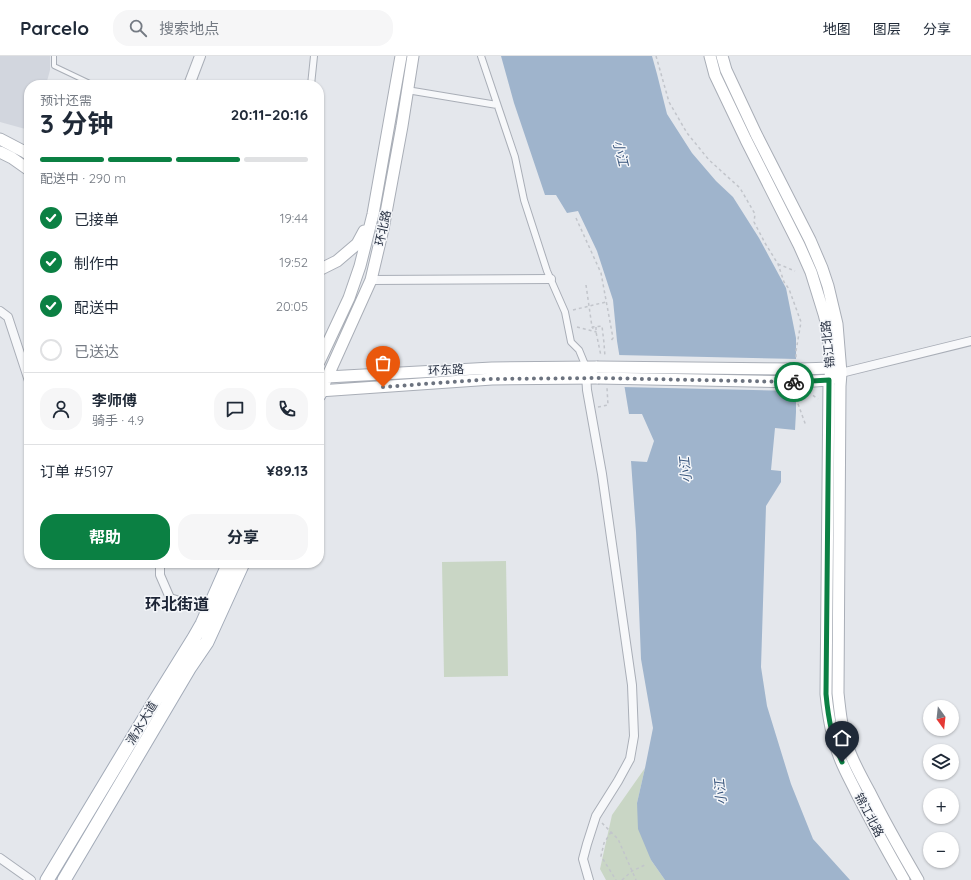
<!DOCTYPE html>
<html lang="zh">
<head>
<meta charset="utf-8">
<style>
	:root { --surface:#fff; --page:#f6f6f7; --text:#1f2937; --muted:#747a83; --line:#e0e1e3; --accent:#0b8043 }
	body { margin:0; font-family:Quicksand,"Noto Sans SC",sans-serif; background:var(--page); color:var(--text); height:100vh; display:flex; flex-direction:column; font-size:15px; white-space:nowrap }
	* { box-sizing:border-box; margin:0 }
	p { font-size:13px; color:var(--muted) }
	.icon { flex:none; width:22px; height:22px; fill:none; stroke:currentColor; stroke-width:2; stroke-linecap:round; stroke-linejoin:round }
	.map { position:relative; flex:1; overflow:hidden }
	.panel { position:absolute; left:24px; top:24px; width:300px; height:488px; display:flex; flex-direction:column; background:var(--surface); border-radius:16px; box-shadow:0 1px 3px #0004 }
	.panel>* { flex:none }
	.needle { width:26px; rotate:165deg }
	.tools { position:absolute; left:923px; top:644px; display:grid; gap:8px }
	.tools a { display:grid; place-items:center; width:36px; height:36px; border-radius:50%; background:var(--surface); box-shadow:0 1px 3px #0004; font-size:20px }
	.pin { position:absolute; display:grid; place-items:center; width:34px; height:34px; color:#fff; margin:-41px -17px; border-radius:50% 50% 50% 0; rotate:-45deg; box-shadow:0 0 4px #0007 }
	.pin .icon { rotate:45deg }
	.courier { position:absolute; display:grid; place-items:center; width:40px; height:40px; margin:-20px; border:3px solid #0b8043; border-radius:50%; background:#fff; color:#222; box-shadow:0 1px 5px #0007 }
	.headline em { font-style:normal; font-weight:700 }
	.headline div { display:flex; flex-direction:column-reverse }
	.headline { display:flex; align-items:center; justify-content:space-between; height:68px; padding:0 16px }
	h1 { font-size:26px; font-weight:700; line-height:30px }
	.bar { display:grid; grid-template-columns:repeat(4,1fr); gap:6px 4px; align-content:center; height:48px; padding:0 16px }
	.bar i { height:5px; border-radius:3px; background:var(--line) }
	.bar .active { background:var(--accent) }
	.bar p { grid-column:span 4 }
	.line { display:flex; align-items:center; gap:10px; padding:0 16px; border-top:1px solid var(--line) }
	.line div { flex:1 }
	.round { display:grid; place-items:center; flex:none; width:42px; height:42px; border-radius:16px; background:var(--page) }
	ol { padding:0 16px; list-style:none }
	li { display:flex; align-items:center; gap:12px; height:44px }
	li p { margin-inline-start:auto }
	li .icon { padding:4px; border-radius:50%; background:var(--accent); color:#fff; stroke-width:4 }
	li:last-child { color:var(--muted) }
	li i { width:22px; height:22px; border:2px solid var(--line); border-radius:50% }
	.button { display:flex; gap:8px; margin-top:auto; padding:8px 16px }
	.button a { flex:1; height:46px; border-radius:16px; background:var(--accent); color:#fff; font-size:16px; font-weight:700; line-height:46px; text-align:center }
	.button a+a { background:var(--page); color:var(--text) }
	header { display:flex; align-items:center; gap:24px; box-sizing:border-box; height:56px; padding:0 20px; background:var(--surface); border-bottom:1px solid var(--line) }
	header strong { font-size:19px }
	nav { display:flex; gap:22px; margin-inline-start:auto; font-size:14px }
	.search { width:280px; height:36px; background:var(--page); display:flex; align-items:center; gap:10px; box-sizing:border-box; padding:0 14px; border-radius:16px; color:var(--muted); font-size:15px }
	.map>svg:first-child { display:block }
	.built { fill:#d2d6de }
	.green { fill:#c9d6c5 }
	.water { fill:#9fb4cc }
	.pier { fill:#e4e7ec }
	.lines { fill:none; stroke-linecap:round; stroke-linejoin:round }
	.service-casing { stroke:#a9aeb7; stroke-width:6 }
	.pedestrian-casing { stroke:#a9aeb7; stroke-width:8 }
	.minor-casing { stroke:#a9aeb7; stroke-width:10 }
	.tertiary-casing { stroke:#a9aeb7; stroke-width:12 }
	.secondary-casing { stroke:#a9aeb7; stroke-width:13 }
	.primary-casing { stroke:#a3abb8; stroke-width:15 }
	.path { stroke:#c2c5cb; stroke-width:1.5; stroke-dasharray:3 3; stroke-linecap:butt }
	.service { stroke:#f7f8fa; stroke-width:4 }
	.pedestrian { stroke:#f7f8fa; stroke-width:6 }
	.minor { stroke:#f7f8fa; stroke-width:8 }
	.tertiary { stroke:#f7f8fa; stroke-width:10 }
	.secondary { stroke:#fff; stroke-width:11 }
	.primary { stroke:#fff; stroke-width:13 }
	.secondary-bridge-casing { stroke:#a9aeb7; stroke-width:13; stroke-linecap:butt }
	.secondary-bridge { stroke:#fff; stroke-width:11 }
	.done { stroke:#6c737f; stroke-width:4; stroke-dasharray:0 7.2 }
	.route { stroke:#0b8043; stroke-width:5 }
	.labels { text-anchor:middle; stroke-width:3; stroke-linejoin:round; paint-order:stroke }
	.street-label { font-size:12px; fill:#2b3445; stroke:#f4f6f9 }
	.water-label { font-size:13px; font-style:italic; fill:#34527a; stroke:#f4f6f9 }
	.district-label { font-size:16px; font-weight:bold; fill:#1d2536; stroke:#f4f6f9 }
</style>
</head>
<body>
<header>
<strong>Parcelo</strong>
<div class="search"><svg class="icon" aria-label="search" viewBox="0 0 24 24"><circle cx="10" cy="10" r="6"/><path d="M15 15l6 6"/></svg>搜索地点</div>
<nav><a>地图</a><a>图层</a><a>分享</a></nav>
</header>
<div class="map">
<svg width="971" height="824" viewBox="0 0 971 824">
	<rect width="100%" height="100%" fill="#e4e7ec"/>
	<path class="built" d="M0,0H50V14L46,29H29V74L0,66Z"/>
	<path class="green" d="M506,505L508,620L444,621L442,506Z
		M645,712L637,747L651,804L665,824H606L600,813L612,759Z"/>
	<path class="water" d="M501,0H652L657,18L667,58L692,97L716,125L733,141L759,182L786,232L796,282V356L795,374L775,372L771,414L781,415V426L766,450L761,611L767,650L791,728L813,783L850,824H665L651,804L638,773L637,747L645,712L653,672L641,603L636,476L631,405L647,406L654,385L642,358H629L617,285L613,244L597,195L578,155L567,157L556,139H545L514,47Z"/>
	<path class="pier" d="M617,299L798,303V335L622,331Z"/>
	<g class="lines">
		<defs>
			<path id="service" d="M54,0V10L94,29"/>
			<path id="pedestrian" d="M481,0L515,101L524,144L547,215L565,256L571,286L579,294L586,311
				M311,29L314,0
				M407,34L497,49"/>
			<path id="minor" d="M371,224L551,223
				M0,255L8,261L29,325
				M841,317L971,285
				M586,318L587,334L602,418L632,629L634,680L630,703L618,725L596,760L587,788L583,803L589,824
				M160,507V519L170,542L208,554
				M0,802L31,824"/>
			<path id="tertiary" d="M189,29L200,0"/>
			<path id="secondary" d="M710,0L715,19L746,84L799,189L811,216L824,258L827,270L832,312L829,324L826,638C828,658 831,678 838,697C843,712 851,725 857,738C872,767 888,796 904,824
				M722,0L726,14L756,78L810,184L822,212L828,230L837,268L841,317L840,330L838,637C840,656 842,676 849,694C854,708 862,722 869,735C884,765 901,795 918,824
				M0,83L23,95L29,99
				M0,96L12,102L29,114
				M319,214L337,205L357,188L364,175
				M319,306L349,242L360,210L373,158L401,0
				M319,320L327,321L492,312L597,311
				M800,326L829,324L841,317L832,312L800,313
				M319,335L492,323L598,322
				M321,335L371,224L383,173L402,70L413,0"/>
			<path id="primary" d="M319,339L321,335
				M47,824L156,643L194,582L202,568L229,507
				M64,824L190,611L207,586L243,507"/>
		</defs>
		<use href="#service" class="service-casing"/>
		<use href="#pedestrian" class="pedestrian-casing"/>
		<use href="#minor" class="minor-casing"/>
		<use href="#tertiary" class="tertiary-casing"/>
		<use href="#secondary" class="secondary-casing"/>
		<use href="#primary" class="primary-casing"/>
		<path class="path" d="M656,0L669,46L687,77L709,104L740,132L755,158L754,166L765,187L778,208L784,226L789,233L801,266L796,295V302
			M576,162L601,217L613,282L610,286
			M778,208L795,215
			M586,229L592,271L602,270L604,287L605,301
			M573,254L606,246
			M577,271L596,276L592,271
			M596,271V276L601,300
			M797,336V345L806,370
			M808,336L818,343
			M598,351L608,349L607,332
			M602,767L618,783L636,824
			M611,776L604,787L601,800L616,824
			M622,824L632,815L647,808"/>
		<use href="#service" class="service"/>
		<use href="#pedestrian" class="pedestrian"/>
		<use href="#minor" class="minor"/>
		<use href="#tertiary" class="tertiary"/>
		<use href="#secondary" class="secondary"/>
		<use href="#primary" class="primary"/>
		<defs>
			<path id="secondary-bridge" d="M597,311L800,313
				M598,322L800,326"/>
		</defs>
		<use href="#secondary-bridge" class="secondary-bridge-casing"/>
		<use href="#secondary-bridge" class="secondary-bridge"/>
	</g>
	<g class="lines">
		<path class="done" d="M383,331L492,323L598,322L794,326"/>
		<path class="route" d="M794,326L829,324L826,638C828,661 832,684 842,706"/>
	</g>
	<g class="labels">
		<g class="street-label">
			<text transform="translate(383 172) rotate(-78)" y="4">环北路</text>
			<text transform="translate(828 288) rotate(-96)" y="4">锦江北路</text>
			<text transform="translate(446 314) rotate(-3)" y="4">环东路</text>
			<text transform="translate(142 667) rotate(-59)" y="4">清水大道</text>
			<text transform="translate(869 759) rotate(62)" y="4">锦江北路</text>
		</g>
		<g class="water-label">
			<text transform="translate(621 97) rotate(76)" y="5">小江</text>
			<text transform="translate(685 414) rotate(-96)" y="5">小江</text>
			<text transform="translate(720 736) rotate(-96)" y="5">小江</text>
		</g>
		<g class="district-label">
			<text x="177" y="554">环北街道</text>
		</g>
	</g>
</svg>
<div class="tools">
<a><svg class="needle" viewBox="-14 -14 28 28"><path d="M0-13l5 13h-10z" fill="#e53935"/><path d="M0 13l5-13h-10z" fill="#747a83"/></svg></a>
<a><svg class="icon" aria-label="layers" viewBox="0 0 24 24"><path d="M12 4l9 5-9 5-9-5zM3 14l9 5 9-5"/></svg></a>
<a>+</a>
<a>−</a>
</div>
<div class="pin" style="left:383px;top:331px;background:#ea580c"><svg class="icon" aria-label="bag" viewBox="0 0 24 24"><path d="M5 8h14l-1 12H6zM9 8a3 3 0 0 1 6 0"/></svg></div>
<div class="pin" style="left:842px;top:706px;background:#1f2937"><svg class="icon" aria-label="home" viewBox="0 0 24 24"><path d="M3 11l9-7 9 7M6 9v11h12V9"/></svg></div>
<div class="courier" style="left:794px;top:326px"><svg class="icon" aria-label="bike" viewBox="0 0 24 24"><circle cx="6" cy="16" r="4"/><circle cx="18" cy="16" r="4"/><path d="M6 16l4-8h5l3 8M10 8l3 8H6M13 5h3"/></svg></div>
<section class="panel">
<div class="headline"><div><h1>3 分钟</h1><p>预计还需</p></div><em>20:11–20:16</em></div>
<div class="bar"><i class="active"></i><i class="active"></i><i class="active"></i><i></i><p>配送中 · 290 m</p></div>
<ol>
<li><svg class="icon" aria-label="check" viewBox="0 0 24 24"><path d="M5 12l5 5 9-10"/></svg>已接单<p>19:44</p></li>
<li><svg class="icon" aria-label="check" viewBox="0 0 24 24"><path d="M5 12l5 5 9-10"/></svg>制作中<p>19:52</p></li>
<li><svg class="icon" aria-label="check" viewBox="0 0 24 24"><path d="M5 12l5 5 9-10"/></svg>配送中<p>20:05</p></li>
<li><i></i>已送达</li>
</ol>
<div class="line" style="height:72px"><a class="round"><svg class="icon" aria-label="person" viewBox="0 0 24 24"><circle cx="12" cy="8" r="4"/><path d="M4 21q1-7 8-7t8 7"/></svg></a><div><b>李师傅</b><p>骑手 · 4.9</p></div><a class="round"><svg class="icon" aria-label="chat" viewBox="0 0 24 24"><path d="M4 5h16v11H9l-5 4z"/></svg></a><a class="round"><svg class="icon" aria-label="phone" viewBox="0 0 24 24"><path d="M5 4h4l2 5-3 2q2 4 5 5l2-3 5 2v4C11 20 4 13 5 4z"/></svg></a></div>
<div class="line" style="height:52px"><div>订单 #5197</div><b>¥89.13</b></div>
<div class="button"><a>帮助</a><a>分享</a></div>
</section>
</div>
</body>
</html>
